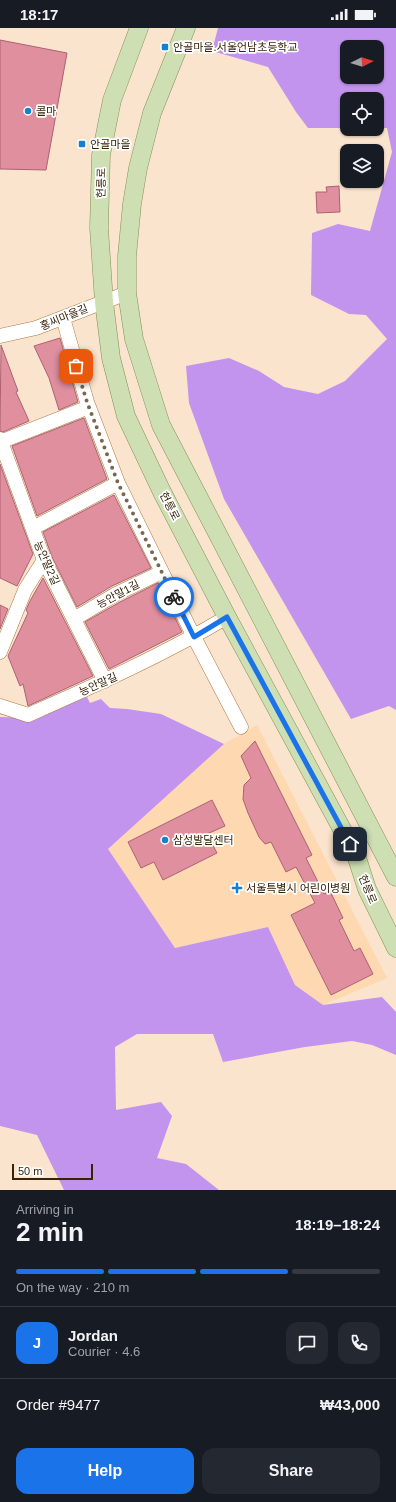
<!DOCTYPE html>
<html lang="en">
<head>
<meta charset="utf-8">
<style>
	:root { --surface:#171b24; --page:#242831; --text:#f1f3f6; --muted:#9ea1a6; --line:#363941; --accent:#1a73e8 }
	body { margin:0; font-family:Helvetica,"Noto Sans KR",sans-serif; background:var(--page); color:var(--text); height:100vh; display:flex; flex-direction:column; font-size:15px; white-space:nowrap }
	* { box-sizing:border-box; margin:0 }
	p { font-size:13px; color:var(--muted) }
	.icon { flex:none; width:22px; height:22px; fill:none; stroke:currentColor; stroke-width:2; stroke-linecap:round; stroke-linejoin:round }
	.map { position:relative; height:1162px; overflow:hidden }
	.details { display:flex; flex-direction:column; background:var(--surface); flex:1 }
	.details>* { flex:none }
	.needle { width:26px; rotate:85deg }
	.buttons { position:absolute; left:340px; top:12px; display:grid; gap:8px }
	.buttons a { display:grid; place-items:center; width:44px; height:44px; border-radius:8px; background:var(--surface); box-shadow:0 1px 3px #0004; font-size:20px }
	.scale { position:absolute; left:12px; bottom:10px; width:81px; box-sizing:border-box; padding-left:4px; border:2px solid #382309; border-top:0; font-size:11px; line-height:14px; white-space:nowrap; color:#382309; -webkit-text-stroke:3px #fff; paint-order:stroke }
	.pin { position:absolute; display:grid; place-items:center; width:34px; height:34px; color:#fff; margin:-17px; border-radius:8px; box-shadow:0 2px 6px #0006 }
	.courier { position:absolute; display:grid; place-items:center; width:40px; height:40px; margin:-20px; border:3px solid #1a73e8; border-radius:50%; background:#fff; color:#222; box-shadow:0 1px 5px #0007 }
	.head em { font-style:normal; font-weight:800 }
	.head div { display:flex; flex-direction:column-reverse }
	.head { display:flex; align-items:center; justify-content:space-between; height:68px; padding:0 16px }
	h1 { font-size:26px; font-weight:800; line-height:30px }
	.bar { display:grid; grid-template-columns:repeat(4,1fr); gap:6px 4px; align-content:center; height:48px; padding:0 16px }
	.bar i { height:5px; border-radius:3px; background:var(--line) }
	.bar .selected { background:var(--accent) }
	.bar p { grid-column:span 4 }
	.line { display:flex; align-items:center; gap:10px; padding:0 16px; border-top:1px solid var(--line) }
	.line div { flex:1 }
	.round { display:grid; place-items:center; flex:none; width:42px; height:42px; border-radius:12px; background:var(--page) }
	.primary-button { display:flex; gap:8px; margin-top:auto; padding:8px 16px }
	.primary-button a { flex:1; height:46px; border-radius:12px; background:var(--accent); color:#fff; font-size:16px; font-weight:800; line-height:46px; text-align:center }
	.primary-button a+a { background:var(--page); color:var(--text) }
	.status { display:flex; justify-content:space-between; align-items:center; height:28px; padding:0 20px; background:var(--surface); direction:ltr }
	.status svg { height:11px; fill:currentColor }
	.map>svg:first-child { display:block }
	.built { fill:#fed8b1 }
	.forest { fill:#c294ed; fill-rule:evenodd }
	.building { fill:#e08f9f; stroke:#ad6171 }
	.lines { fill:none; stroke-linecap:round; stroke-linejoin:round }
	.minor-casing { stroke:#af7a3f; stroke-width:15 }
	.major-casing { stroke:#839056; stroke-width:19 }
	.minor { stroke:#fff; stroke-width:14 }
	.major { stroke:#cddfb3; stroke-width:18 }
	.done { stroke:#7c674e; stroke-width:4; stroke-dasharray:0 7.2 }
	.route { stroke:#1a73e8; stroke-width:5 }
	.poi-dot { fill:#187fca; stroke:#fff; stroke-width:1.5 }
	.labels { text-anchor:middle; stroke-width:3.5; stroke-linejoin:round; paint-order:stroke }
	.poi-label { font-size:11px; fill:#382309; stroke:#fff; text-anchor:start }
	.street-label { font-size:11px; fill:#382309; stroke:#fff }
</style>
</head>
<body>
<div class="status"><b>18:17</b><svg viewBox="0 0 49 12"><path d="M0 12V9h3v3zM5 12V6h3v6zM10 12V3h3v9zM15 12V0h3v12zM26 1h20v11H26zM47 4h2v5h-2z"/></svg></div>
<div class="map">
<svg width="396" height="1162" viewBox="0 0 396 1162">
	<rect width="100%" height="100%" fill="#fbe4cd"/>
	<path class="built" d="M257,697L387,950L323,977L295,957L268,899L175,920L108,821L224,716Z"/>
	<path class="forest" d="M218,0H396V682L389,678L351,691L224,471L189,375L186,338L229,330L259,343L284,359L318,366L345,353L387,311L366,287L349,286L311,267L312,205L338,196L370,203L392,124L387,100H377V71H347V100H308L296,84L268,39L212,23ZM347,19H377V49H347Z
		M87,669L90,675L101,671L110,680L127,681L161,686L224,716L108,821L175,920L268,899L295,957L323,977L382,969L396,984V1027L372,1017L352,1013L305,1019L223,1034L213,1006H137L115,1019L116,1082L161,1074L172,1088L157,1130L186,1136L219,1162H64L37,1107L0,1098V689L33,690Z"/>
	<path class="building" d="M0,12L67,25L46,142L0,141Z
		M339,158L340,184L317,185L316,164H327L326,159Z
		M60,310L78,374L59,382L49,350L34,318Z
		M1,317L18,363L16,364L29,393L3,404L0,403Z
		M84,390L107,451L37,488L12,418Z
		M0,436L33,526L17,558L0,550Z
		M114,467L151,540L112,558L77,579L52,529L43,504Z
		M43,550L93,648L28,678L23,656L20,658L8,628L28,585L26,582L30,573Z
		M158,555L182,604L109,641L85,594L120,574Z
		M0,577L8,581L0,601Z
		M255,713L312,827L306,830L324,866L330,863L343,890L339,892L354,923L360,920L373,946L331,967L291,887L315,875L296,839L286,844L271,814L265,816L259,809L248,785L243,771L244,757L251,750L241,728Z
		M212,772L225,798L207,806L217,825L163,852L154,834L141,840L128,814Z"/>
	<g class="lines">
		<defs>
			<path id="minor" d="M63,290L87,374L118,455L194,609L241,699
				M0,308L36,300L127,265
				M0,411L44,532L105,653
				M0,414L89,379
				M33,500L118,455
				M74,591L116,566L162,544
				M0,624L25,562L44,532
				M0,678L28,687C96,657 163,627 227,589"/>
			<path id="major" d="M139,0L112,72L101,127L99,200L104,274L111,330L126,388L162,464L227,589L356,827L367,861L396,920
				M186,0L152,85L138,140L132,176L127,228V265L134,311L161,397L396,849"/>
		</defs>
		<use href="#minor" class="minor-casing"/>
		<use href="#major" class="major-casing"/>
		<use href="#minor" class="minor"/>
		<use href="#major" class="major"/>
	</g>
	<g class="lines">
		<path class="done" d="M76,338L87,374L118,455L174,569"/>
		<path class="route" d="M174,569L194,609L227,589L350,816"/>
	</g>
	<g class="poi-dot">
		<rect x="161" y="15" width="8" height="8" rx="2"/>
		<circle cx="28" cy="83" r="4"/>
		<rect x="78" y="112" width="8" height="8" rx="2"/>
		<circle cx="165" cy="812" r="4"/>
		<path d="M235 854h4v4h4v4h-4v4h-4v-4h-4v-4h4z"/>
	</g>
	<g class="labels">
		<g class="poi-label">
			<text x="173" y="23">안골마을.서울언남초등학교</text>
			<text x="36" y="87">콜마</text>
			<text x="90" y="120">안골마을</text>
			<text x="173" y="816">삼성발달센터</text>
			<text x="246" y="864">서울특별시 어린이병원</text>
		</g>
		<g class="street-label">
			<text transform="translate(101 155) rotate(-89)" y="4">헌릉로</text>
			<text transform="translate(64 289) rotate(-22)" y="4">홍씨마을길</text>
			<text transform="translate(170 478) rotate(63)" y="4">헌릉로</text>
			<text transform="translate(47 535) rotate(66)" y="4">능안말2길</text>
			<text transform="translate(118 566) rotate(-28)" y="4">능안말1길</text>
			<text transform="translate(98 656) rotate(-24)" y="4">능안말길</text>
			<text transform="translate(368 861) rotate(68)" y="4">헌릉로</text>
		</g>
	</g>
</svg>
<div class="buttons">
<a><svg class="needle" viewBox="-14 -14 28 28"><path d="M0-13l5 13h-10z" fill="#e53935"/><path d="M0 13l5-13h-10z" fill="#9ea1a6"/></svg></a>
<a><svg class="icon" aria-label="locate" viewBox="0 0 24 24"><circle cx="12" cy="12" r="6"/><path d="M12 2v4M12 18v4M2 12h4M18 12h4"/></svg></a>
<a><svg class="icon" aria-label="layers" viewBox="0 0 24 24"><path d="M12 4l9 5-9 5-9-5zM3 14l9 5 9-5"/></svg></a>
</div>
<div class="scale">50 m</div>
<div class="pin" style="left:76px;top:338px;background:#ea580c"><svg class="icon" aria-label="bag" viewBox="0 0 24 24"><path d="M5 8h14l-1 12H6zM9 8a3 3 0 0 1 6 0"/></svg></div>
<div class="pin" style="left:350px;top:816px;background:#1f2937"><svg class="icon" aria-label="home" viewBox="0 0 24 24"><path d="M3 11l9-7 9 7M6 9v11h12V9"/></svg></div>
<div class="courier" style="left:174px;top:569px"><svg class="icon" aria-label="bike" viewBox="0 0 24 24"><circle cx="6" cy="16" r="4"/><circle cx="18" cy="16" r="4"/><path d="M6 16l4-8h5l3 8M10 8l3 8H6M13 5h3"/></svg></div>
</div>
<section class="details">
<div class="head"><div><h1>2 min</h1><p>Arriving in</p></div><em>18:19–18:24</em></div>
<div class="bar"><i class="selected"></i><i class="selected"></i><i class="selected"></i><i></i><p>On the way · 210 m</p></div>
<div class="line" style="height:72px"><b class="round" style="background:var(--accent);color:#fff">J</b><div><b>Jordan</b><p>Courier · 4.6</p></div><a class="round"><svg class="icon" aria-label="chat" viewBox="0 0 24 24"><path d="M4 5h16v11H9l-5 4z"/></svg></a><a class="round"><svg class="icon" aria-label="phone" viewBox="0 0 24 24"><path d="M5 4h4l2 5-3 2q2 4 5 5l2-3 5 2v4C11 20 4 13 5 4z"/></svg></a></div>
<div class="line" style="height:52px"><div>Order #9477</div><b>₩43,000</b></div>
<div class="primary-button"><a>Help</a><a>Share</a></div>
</section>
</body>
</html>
